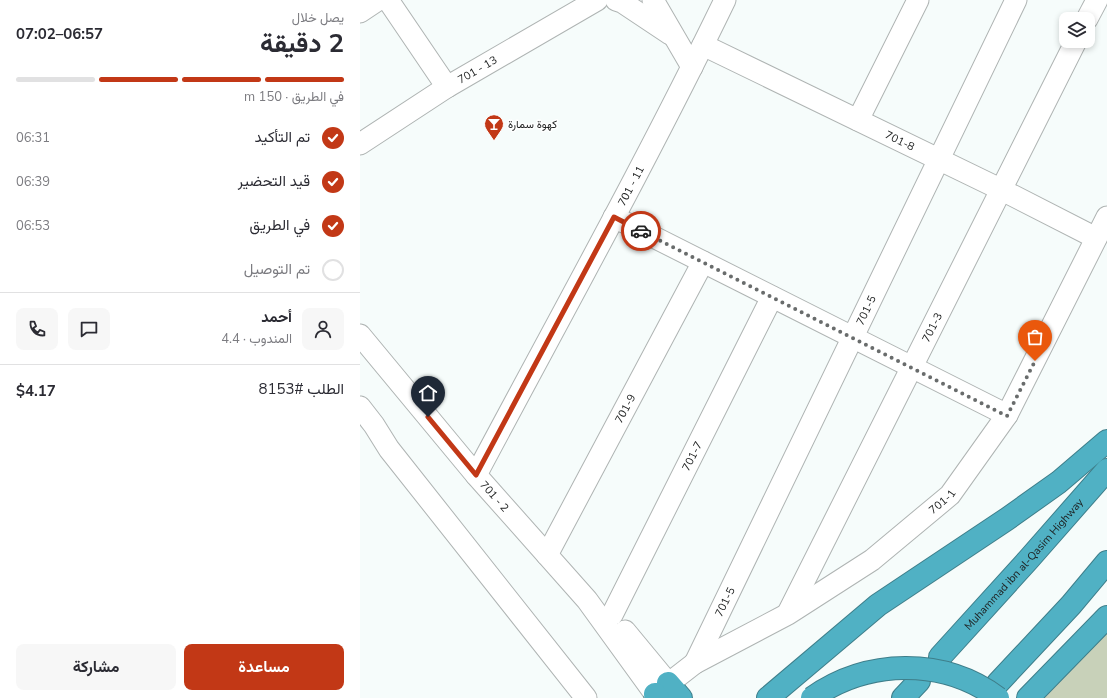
<!DOCTYPE html>
<html lang="ar">
<head>
<meta charset="utf-8">
<style>
	:root { --surface:#fff; --page:#f7f7f7; --text:#2b2b33; --muted:#7c7c81; --line:#e1e1e2; --accent:#c23816 }
	body { margin:0; font-family:"Nunito Sans",Vazirmatn,sans-serif; background:var(--page); color:var(--text); direction:rtl; height:100vh; display:flex; flex-direction:column; font-size:15px; white-space:nowrap }
	* { box-sizing:border-box; margin:0 }
	p { font-size:13px; color:var(--muted) }
	.icon { flex:none; width:22px; height:22px; fill:none; stroke:currentColor; stroke-width:2; stroke-linecap:round; stroke-linejoin:round }
	.map { position:relative; flex:1; overflow:hidden; direction:ltr }
	.drawer { display:flex; flex-direction:column; background:var(--surface); width:360px }
	.drawer>* { flex:none }
	.controls { position:absolute; left:699px; top:12px; display:grid; gap:8px }
	.controls a { display:grid; place-items:center; width:36px; height:36px; border-radius:8px; background:var(--surface); box-shadow:0 2px 6px #0003; font-size:20px }
	.pin { position:absolute; display:grid; place-items:center; width:34px; height:34px; color:#fff; margin:-41px -17px; border-radius:50% 50% 50% 0; rotate:-45deg; box-shadow:0 0 4px #0007 }
	.pin .icon { rotate:45deg }
	.courier { position:absolute; display:grid; place-items:center; width:40px; height:40px; margin:-20px; border:3px solid #c23816; border-radius:50%; background:#fff; color:#222; box-shadow:0 1px 5px #0007 }
	.headline em { font-style:normal; font-weight:700 }
	.headline div { display:flex; flex-direction:column-reverse }
	.headline { display:flex; align-items:center; justify-content:space-between; height:68px; padding:0 16px }
	h1 { font-size:26px; font-weight:700; line-height:30px }
	.bar { display:grid; grid-template-columns:repeat(4,1fr); gap:6px 4px; align-content:center; height:48px; padding:0 16px }
	.bar i { height:5px; border-radius:3px; background:var(--line) }
	.bar .current { background:var(--accent) }
	.bar p { grid-column:span 4 }
	.line { display:flex; align-items:center; gap:10px; padding:0 16px; border-top:1px solid var(--line) }
	.line div { flex:1 }
	.round { display:grid; place-items:center; flex:none; width:42px; height:42px; border-radius:8px; background:var(--page) }
	ol { padding:0 16px; list-style:none }
	li { display:flex; align-items:center; gap:12px; height:44px }
	li p { margin-inline-start:auto }
	li .icon { padding:4px; border-radius:50%; background:var(--accent); color:#fff; stroke-width:4 }
	li:last-child { color:var(--muted) }
	li i { width:22px; height:22px; border:2px solid var(--line); border-radius:50% }
	.action { display:flex; gap:8px; margin-top:auto; padding:8px 16px }
	.action a { flex:1; height:46px; border-radius:8px; background:var(--accent); color:#fff; font-size:16px; font-weight:700; line-height:46px; text-align:center }
	.action a+a { background:var(--page); color:var(--text) }
	main { display:flex; flex:1; min-height:0 }
	.map>svg:first-child { display:block }
	.grass { fill:#c8d1b9 }
	.lines { fill:none; stroke-linecap:round; stroke-linejoin:round }
	.minor-casing { stroke:#afb4b3; stroke-width:23 }
	.highway-casing { stroke:#3e7e8a; stroke-width:24 }
	.minor { stroke:#fff; stroke-width:21 }
	.highway { stroke:#50b1c4; stroke-width:22 }
	.highway-bridge-casing { stroke:#3e7e8a; stroke-width:24; stroke-linecap:butt }
	.highway-bridge { stroke:#50b1c4; stroke-width:22 }
	.done { stroke:#696c6c; stroke-width:4; stroke-dasharray:0 7.2 }
	.route { stroke:#c23816; stroke-width:5 }
	.labels { text-anchor:middle; stroke-width:3; stroke-linejoin:round; paint-order:stroke }
	.street-label { font-size:11px; fill:#1d1f1f; stroke:#fff }
	.poi-label { font-size:11px; fill:#1d1f1f; stroke:#fff; text-anchor:start }
</style>
</head>
<body>
<main>
<div class="map">
<svg width="747" height="698" viewBox="0 0 747 698">
	<rect width="100%" height="100%" fill="#f6fcfb"/>
	<path class="grass" d="M747,631V698H682Z"/>
	<g class="lines">
		<defs>
			<g id="minor">
				<path d="M28,0L87,87"/>
				<path d="M256,0L262,2L310,34"/>
				<path d="M293,0L332,67"/>
				<path d="M0,12L18,0"/>
				<path d="M727,19L737,0"/>
				<path id="s1" d="M343,45L642,190L736,238"/>
				<path d="M498,120L558,0"/>
				<path id="s2" d="M0,144L87,87L237,0"/>
				<path d="M254,217L647,415"/>
				<path id="s3" d="M0,335L116,475L227,600L295,694"/>
				<path d="M0,407L14,425L29,449L226,698"/>
				<path id="s4" d="M116,475C200,317 287,161 365,0"/>
				<path id="s5" d="M187,555L343,262"/>
				<path id="s6" d="M428,613L716,41"/>
				<path id="s7" d="M252,615L412,297"/>
				<path d="M265,631L308,683"/>
				<path id="s8" d="M335,663L656,0"/>
				<path id="s9" d="M295,694L335,663L428,614L512,560L590,495L647,415L747,217"/>
			</g>
			<g id="highway">
				<path id="s10" d="M580,657L668,560L747,470"/>
				<path d="M308,683L321,698"/>
				<path d="M638,683L711,605L747,562"/>
				<path d="M295,694L298,698"/>
				<path d="M408,698L518,605L647,519L699,482L747,441"/>
				<path d="M543,698L559,681"/>
				<path d="M668,698L747,617"/>
			</g>
		</defs>
		<use href="#minor" class="minor-casing"/>
		<use href="#highway" class="highway-casing"/>
		<use href="#minor" class="minor"/>
		<use href="#highway" class="highway"/>
		<defs>
			<path id="highway-bridge" d="M452,698C507,659 583,657 638,698"/>
		</defs>
		<use href="#highway-bridge" class="highway-bridge-casing"/>
		<use href="#highway-bridge" class="highway-bridge"/>
	</g>
	<g class="lines">
		<path class="done" d="M281,231L647,416L675,361"/>
		<path class="route" d="M68,417L116,475L254,217L281,231"/>
	</g>
	<defs>
		<symbol id="bar-pin" viewBox="-11 -11 22 30"><path d="M0 17L-7.5 6A9.5 9.5 0 1 1 7.5 6Z" fill="#c23816" stroke="#fff"/><path d="M-6-5H6L.8 .8V4.5H3.5V6h-7V4.5H-.8V.8Z" fill="#fff"/></symbol>
	</defs>
	<g fill-rule="evenodd">
		<use href="#bar-pin" x="123" y="113" width="22" height="30"/>
	</g>
	<g class="labels">
		<g class="street-label">
			<text dy="4" stroke="none"><textPath href="#s2" startOffset="139">701 - 13</textPath></text>
			<text dy="4" stroke="none"><textPath href="#s1" startOffset="219">701-8</textPath></text>
			<text dy="4" stroke="none"><textPath href="#s4" startOffset="328">701 - 11</textPath></text>
			<text dy="4" stroke="none"><textPath href="#s8" startOffset="392">701-5</textPath></text>
			<text dy="4" stroke="none"><textPath href="#s6" startOffset="320">701-3</textPath></text>
			<text dy="4" stroke="none"><textPath href="#s5" startOffset="166">701-9</textPath></text>
			<text dy="4" stroke="none"><textPath href="#s7" startOffset="178">701-7</textPath></text>
			<text dy="4" stroke="none"><textPath href="#s3" startOffset="210">701 - 2</textPath></text>
			<text dy="4" stroke="none"><textPath href="#s9" startOffset="347">701-1</textPath></text>
			<text dy="4" stroke="none"><textPath href="#s10" startOffset="125">Muhammad ibn al-Qasim Highway</textPath></text>
			<text dy="4" stroke="none"><textPath href="#s8" startOffset="68">701-5</textPath></text>
		</g>
		<g class="poi-label">
			<text x="148" y="128">كهوة سمارة</text>
		</g>
	</g>
</svg>
<div class="controls">
<a><svg class="icon" aria-label="layers" viewBox="0 0 24 24"><path d="M12 4l9 5-9 5-9-5zM3 14l9 5 9-5"/></svg></a>
</div>
<div class="pin" style="left:675px;top:361px;background:#ea580c"><svg class="icon" aria-label="bag" viewBox="0 0 24 24"><path d="M5 8h14l-1 12H6zM9 8a3 3 0 0 1 6 0"/></svg></div>
<div class="pin" style="left:68px;top:417px;background:#1f2937"><svg class="icon" aria-label="home" viewBox="0 0 24 24"><path d="M3 11l9-7 9 7M6 9v11h12V9"/></svg></div>
<div class="courier" style="left:281px;top:231px"><svg class="icon" aria-label="car" viewBox="0 0 24 24"><path d="M5 17H2v-5l4-1 3-4h7l3 4 3 1v5h-3M9 17h6M6 11h13"/><circle cx="7" cy="17" r="2"/><circle cx="17" cy="17" r="2"/></svg></div>
</div>
<section class="drawer">
<div class="headline"><div><h1>2 دقيقة</h1><p>يصل خلال</p></div><em>06:57–07:02</em></div>
<div class="bar"><i class="current"></i><i class="current"></i><i class="current"></i><i></i><p>في الطريق · 150 m</p></div>
<ol>
<li><svg class="icon" aria-label="check" viewBox="0 0 24 24"><path d="M5 12l5 5 9-10"/></svg>تم التأكيد<p>06:31</p></li>
<li><svg class="icon" aria-label="check" viewBox="0 0 24 24"><path d="M5 12l5 5 9-10"/></svg>قيد التحضير<p>06:39</p></li>
<li><svg class="icon" aria-label="check" viewBox="0 0 24 24"><path d="M5 12l5 5 9-10"/></svg>في الطريق<p>06:53</p></li>
<li><i></i>تم التوصيل</li>
</ol>
<div class="line" style="height:72px"><a class="round"><svg class="icon" aria-label="person" viewBox="0 0 24 24"><circle cx="12" cy="8" r="4"/><path d="M4 21q1-7 8-7t8 7"/></svg></a><div><b>أحمد</b><p>المندوب · 4.4</p></div><a class="round"><svg class="icon" aria-label="chat" viewBox="0 0 24 24"><path d="M4 5h16v11H9l-5 4z"/></svg></a><a class="round"><svg class="icon" aria-label="phone" viewBox="0 0 24 24"><path d="M5 4h4l2 5-3 2q2 4 5 5l2-3 5 2v4C11 20 4 13 5 4z"/></svg></a></div>
<div class="line" style="height:52px"><div>الطلب #8153</div><b>$4.17</b></div>
<div class="action"><a>مساعدة</a><a>مشاركة</a></div>
</section>
</main>
</body>
</html>
